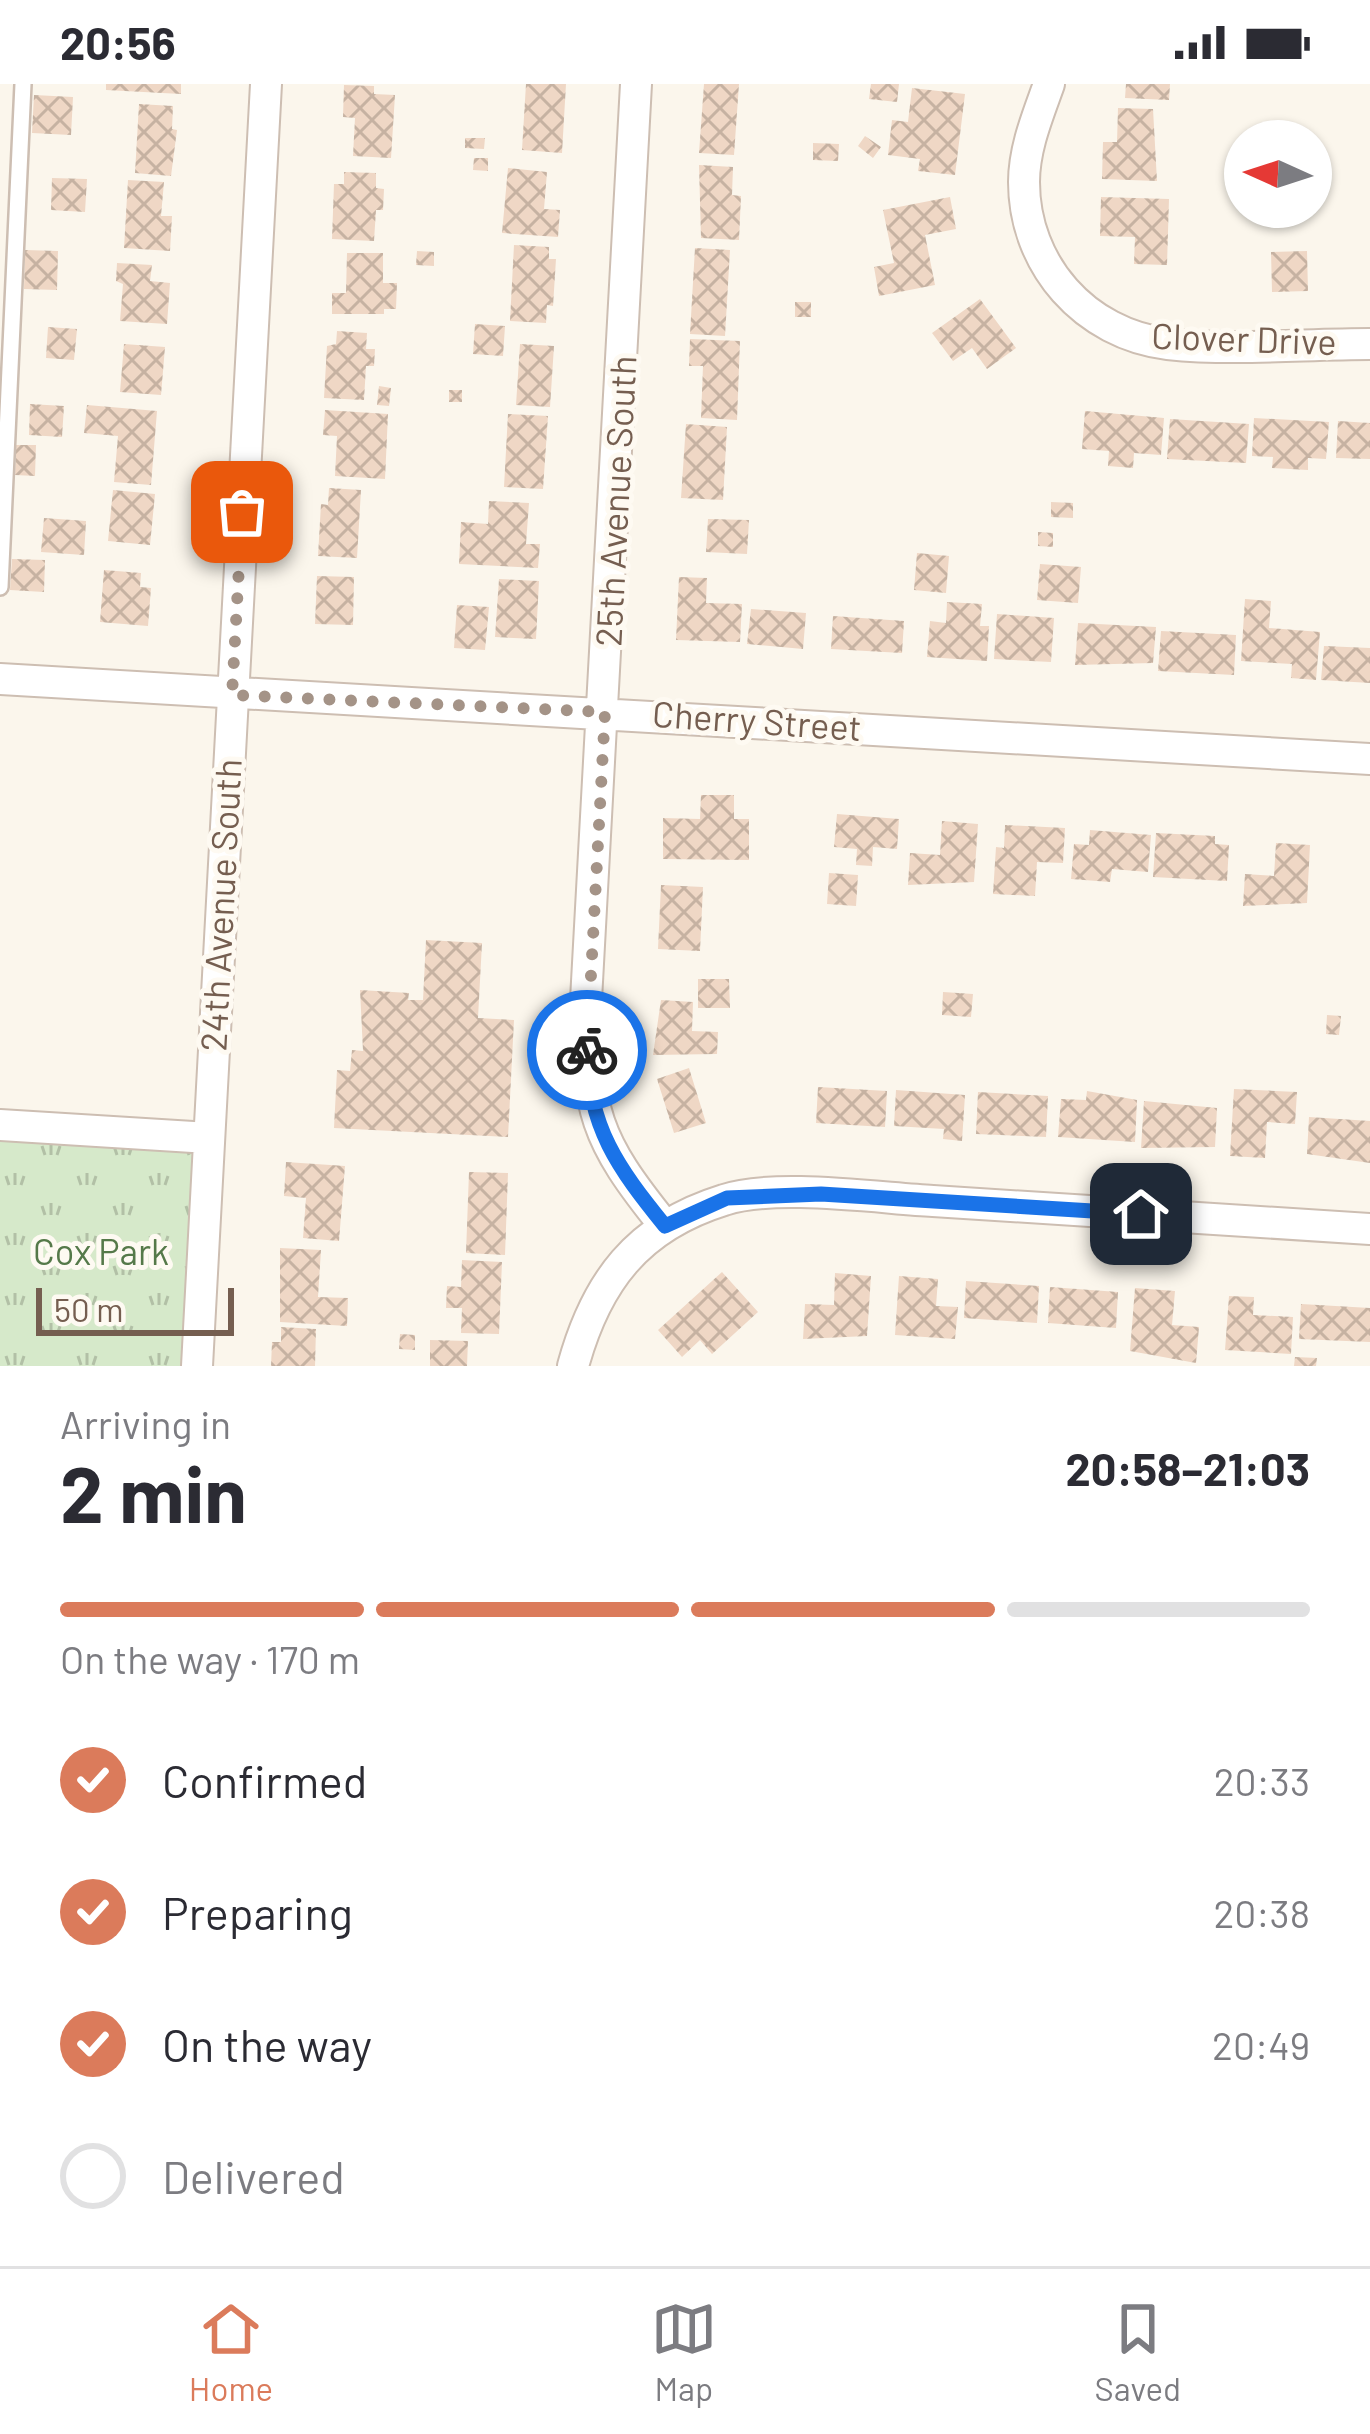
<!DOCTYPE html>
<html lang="en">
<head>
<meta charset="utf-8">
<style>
	:root { --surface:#fff; --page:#f2f2f3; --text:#2b2b33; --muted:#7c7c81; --line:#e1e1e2; --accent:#db7b5b }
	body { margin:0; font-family:Barlow,sans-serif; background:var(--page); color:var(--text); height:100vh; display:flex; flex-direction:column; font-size:45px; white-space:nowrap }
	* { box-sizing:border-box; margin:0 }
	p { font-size:39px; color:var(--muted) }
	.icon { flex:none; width:66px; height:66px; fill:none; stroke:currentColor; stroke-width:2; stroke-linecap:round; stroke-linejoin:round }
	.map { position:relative; height:1282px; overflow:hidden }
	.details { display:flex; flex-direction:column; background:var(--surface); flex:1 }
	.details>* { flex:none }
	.needle { width:78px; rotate:273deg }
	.fabs { position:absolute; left:1224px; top:36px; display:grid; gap:24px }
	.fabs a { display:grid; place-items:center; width:108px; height:108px; border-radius:50%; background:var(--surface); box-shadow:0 3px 9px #0004; font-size:60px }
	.scale { position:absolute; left:36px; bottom:30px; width:198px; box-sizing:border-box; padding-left:12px; border:6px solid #755e50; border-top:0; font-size:33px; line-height:42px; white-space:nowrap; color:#755e50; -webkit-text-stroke:9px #fefaf2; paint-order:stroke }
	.pin { position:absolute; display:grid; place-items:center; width:102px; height:102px; color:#fff; margin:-51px; border-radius:24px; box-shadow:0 6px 18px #0006 }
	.courier { position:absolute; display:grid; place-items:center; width:120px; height:120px; margin:-60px; border:9px solid #1a73e8; border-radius:50%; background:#fff; color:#222; box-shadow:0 3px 15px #0007 }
	.head em { font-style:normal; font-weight:700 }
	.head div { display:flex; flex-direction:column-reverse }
	.head { display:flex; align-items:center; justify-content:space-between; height:204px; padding:0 60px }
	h1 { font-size:78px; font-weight:700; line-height:90px }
	.bar { display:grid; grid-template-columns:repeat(4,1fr); gap:18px 12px; align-content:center; height:144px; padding:0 60px }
	.bar i { height:15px; border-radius:9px; background:var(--line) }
	.bar .selected { background:var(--accent) }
	.bar p { grid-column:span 4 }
	ol { padding:0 60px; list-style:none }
	li { display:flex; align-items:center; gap:36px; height:132px }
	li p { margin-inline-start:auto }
	li .icon { padding:12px; border-radius:50%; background:var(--accent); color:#fff; stroke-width:4 }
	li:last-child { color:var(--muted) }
	li i { width:66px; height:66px; border:6px solid var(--line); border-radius:50% }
	.status { display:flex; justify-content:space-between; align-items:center; height:84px; padding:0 60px; background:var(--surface); direction:ltr }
	.status svg { height:33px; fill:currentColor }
	.tabs { display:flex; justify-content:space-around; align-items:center; height:168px; border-top:3px solid var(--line); background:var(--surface); font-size:33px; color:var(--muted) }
	.tabs a { display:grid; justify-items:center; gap:6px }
	.tabs .selected { color:var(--accent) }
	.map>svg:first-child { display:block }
	.park { fill:url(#park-tufts) }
	.building { fill:url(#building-cross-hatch) }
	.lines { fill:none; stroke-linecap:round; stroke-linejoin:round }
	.lane-casing { stroke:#cdbeb2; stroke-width:20 }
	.street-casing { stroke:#cdbeb2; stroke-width:34 }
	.lane { stroke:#fff; stroke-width:15 }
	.street { stroke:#fff; stroke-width:30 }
	.done { stroke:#a49387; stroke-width:12; stroke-dasharray:0 21.6 }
	.route { stroke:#1a73e8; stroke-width:15 }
	.labels { text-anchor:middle; stroke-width:10; stroke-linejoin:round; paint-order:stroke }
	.street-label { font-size:36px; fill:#755e50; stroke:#fefaf2 }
	.park-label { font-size:36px; fill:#557949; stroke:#fefaf2 }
</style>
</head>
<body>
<div class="status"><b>20:56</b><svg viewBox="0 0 49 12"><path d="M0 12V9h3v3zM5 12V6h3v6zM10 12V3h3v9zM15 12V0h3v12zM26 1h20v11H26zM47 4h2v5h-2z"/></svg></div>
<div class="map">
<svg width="1370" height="1282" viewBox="0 0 1370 1282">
	<defs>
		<pattern id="park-tufts" width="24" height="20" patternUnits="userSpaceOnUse" patternTransform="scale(3)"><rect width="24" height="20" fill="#d6e9ca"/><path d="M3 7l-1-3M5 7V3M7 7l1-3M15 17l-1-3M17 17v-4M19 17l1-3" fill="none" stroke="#b2c0a6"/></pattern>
		<pattern id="building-cross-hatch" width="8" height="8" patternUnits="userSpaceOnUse" patternTransform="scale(3)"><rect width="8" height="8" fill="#efd7c5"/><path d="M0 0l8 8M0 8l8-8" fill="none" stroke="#c6b2a2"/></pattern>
	</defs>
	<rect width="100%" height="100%" fill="#fbf6ec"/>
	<path class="park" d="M0,1041L209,1054L197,1282H0Z"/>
	<path class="building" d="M106,0H181V10L106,6Z
		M526,0H566L562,69L522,66Z
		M704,0H739L734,71L699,69Z
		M871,0H899L897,18L869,15Z
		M1126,0H1170L1169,16L1125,14Z
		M344,1L374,2V10L395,11L391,74L353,72L355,34L343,33Z
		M912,4L965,10L955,91L918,87L920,75L888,71L892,36L908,38Z
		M34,11L73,13L71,51L32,49Z
		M139,20L173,22L172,45L177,46L171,92L135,89Z
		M1118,24L1153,25L1157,97L1102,95L1103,58H1117Z
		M865,52L881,63L873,74L858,62Z
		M465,54H485L484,65L465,64Z
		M813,59L839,60L838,77L813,76Z
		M474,74H488V87L473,86Z
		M699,81L733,83L732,111L741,112L739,156L701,154Z
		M508,84L547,88L544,125L560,126L558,153L502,149Z
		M344,88L376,89V104L384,105L383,126H376L374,157L332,155L334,100H344Z
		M52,94L87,95L85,128L51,126Z
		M128,96L164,98L161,132H172L170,167L124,164Z
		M950,113L956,145L925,151L935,201L879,212L874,183L894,179L883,126Z
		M1101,113L1169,115L1167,181L1134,180L1135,153L1100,152Z
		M514,161L549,163V175H556L553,222L547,221L546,239L510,237Z
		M695,164L730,166L725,252L690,250Z
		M25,166L58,167L57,206L24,205Z
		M417,167L434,168V182L416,181Z
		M1307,167L1308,207L1272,208L1271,168Z
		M347,169H383V199H397L396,225H384V230H332V209H346Z
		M117,179L152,181L150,197L170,199L167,240L120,237L123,200L116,197Z
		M980,215L1016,264L987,285L972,264L953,277L932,249Z
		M795,218H811V233H795Z
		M475,240L505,242L503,272L473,270Z
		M48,243L77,245L74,276L46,274Z
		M337,247L367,249L366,265H375L374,282H366L364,316L324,314L327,262L336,260Z
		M690,255L740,257L737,336L701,334L703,282H689Z
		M124,260L165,263L161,311L120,308Z
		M520,260L554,262L550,323L516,321Z
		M379,302L391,304L389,322L377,321Z
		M449,306H462V318H449Z
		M30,320L64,322L62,353L29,351Z
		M87,321L157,327L151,401L114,398L118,352L84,349Z
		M325,326L388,330L385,395L335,392L337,352L323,351Z
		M1085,327L1164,334L1161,371L1134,369L1133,384L1108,382L1109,367L1082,365Z
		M508,330L548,332L543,405L504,403Z
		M1254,334L1329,338L1326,375L1308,374V386L1272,384L1273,373L1252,372Z
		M1170,335L1249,340L1246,379L1167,375Z
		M1338,337L1370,339V375L1336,374Z
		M686,340L727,343L723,416L681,414Z
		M16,361H36L35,392L15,391Z
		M329,404L361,406L357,474L318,472L321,420L328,421Z
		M113,406L155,410L150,461L108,457Z
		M489,417L529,419L526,460H540L538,484L459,480L461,438L488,440Z
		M1051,418L1073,419V434L1051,433Z
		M44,434L86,437L84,471L41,468Z
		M708,435L749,436L747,470L706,468Z
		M1038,448L1053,449V463L1038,462Z
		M917,469L949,472L946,509L914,506Z
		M12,475L45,476L44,508L10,506Z
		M1040,480L1081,483L1078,519L1037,516Z
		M104,486L141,489L140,503L151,504L148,542L100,538Z
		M317,492L354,493L353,541L315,540Z
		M679,493L707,494L706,519L742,520L740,558L676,556Z
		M499,495L539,497L536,555L495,553Z
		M1245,515L1271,517L1269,544L1320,548L1316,596L1291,594L1292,580L1241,577Z
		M947,518L982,520L980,542H989L987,577L927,573L930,537L946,539Z
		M457,521L489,523L485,566L454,564Z
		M751,525L806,529L803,565L747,560Z
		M997,530L1054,534L1051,578L994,575Z
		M833,532L904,537L902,569L831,565Z
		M1078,539L1156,543L1153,579L1075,581Z
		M1161,547L1236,551L1234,591L1158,587Z
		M1324,562L1370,564V599L1321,596Z
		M701,711H734V735H749V776L663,775V734L700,735Z
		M837,730L899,735L897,765L873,763L872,782L856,781L857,765L834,763Z
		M942,737L978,740L974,798L908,801L910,769L940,771Z
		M1005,741L1065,744L1063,779L1037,778L1035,812L993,810L996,763L1004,764Z
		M1090,746L1151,751L1148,788L1112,785L1110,798L1071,795L1074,760L1089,761Z
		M1156,749L1215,752V760L1229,761L1227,797L1153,793Z
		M1276,759L1310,761L1307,819L1243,822L1245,790L1274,792Z
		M829,789L858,791L856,822L827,820Z
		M661,801L703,803L700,867L658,865Z
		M426,856L482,859L478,934L514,936L508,1053L334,1044L337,986L350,987L352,966L363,967L360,906L409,909L408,916H423Z
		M698,895H729L730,924H698Z
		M943,908L973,910L971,933L942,931Z
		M661,916L693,918L692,947L718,948L717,970L653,971Z
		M1327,931L1341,932L1339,951L1326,950Z
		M689,984L706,1039L674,1049L657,995Z
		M818,1003L887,1007L885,1043L816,1039Z
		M1234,1005L1297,1008L1295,1040L1267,1038L1265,1074L1230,1072Z
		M896,1006L965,1011L962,1057L943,1055L944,1045L894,1042Z
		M1087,1007L1137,1016L1135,1058L1058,1053L1061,1015L1086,1016Z
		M978,1008L1048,1012L1046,1053L976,1050Z
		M1144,1017L1217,1024L1215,1063L1141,1064Z
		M1309,1033L1370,1037V1079L1307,1070Z
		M286,1078L345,1082L339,1157L303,1154L306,1114L284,1112Z
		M469,1088L508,1089L505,1171L466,1169Z
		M280,1164L321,1166L318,1213L348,1214L347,1242L280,1238Z
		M462,1176L502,1178L499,1250L461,1249L462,1224H446L447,1202L461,1203Z
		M722,1188L758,1228L712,1270L700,1256L682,1273L658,1246Z
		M835,1189L871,1192L867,1252L803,1255L805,1220L834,1221Z
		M899,1192L938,1195L936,1222L958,1223L955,1255L895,1251Z
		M966,1197L1039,1202L1037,1239L964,1234Z
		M1050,1203L1118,1208L1116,1244L1048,1239Z
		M1135,1204L1175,1207L1172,1241L1199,1243L1196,1279L1130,1267Z
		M1229,1212L1254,1213L1253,1231L1293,1233L1291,1270L1225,1266Z
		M1301,1220L1370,1224V1258L1299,1255Z
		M281,1243L316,1245L315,1282H271L272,1258H281Z
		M400,1250L415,1251V1266L399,1265Z
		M430,1256L468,1257L467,1282H430Z
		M1295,1273L1317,1274L1316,1282H1294Z"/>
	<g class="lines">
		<defs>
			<path id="lane" d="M0,503L23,0"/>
			<path id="street" d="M636,0L586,916C588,1029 593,1053 665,1142
				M1049,0C1038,31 1024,64 1024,98C1024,181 1085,250 1168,260C1233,267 1304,260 1370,260
				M0,595L1370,675
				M0,1041L209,1054
				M197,1282L266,0
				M573,1282C596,1198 637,1143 724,1116C774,1099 878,1114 933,1117C1079,1126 1224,1136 1370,1145"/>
		</defs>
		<use href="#lane" class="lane-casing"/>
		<use href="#street" class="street-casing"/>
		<use href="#lane" class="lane"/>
		<use href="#street" class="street"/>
	</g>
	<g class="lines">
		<path class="done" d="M242,428L232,611L605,628L587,966"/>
		<path class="route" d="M587,966C588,1043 618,1084 665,1142L727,1114L821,1110L1141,1130"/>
	</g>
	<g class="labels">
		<g class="street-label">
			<text transform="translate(1244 255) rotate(2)" y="13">Clover Drive</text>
			<text transform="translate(616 417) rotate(-87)" y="13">25th Avenue South</text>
			<text transform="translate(757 637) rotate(4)" y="13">Cherry Street</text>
			<text transform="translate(221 821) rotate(-87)" y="13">24th Avenue South</text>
		</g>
		<g class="park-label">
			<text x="101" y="1181">Cox Park</text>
		</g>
	</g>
</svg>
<div class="fabs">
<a><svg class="needle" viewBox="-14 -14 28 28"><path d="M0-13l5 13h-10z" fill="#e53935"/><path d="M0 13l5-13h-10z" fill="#7c7c81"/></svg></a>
</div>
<div class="scale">50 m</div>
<div class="pin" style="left:242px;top:428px;background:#ea580c"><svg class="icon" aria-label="bag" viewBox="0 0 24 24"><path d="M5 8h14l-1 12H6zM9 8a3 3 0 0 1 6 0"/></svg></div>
<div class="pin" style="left:1141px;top:1130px;background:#1f2937"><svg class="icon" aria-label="home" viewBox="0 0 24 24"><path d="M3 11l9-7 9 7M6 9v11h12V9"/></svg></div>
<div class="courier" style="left:587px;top:966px"><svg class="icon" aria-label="bike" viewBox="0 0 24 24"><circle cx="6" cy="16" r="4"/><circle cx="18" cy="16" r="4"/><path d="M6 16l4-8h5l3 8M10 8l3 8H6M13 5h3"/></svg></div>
</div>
<section class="details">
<div class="head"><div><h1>2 min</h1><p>Arriving in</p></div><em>20:58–21:03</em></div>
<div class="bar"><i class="selected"></i><i class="selected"></i><i class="selected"></i><i></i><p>On the way · 170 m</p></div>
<ol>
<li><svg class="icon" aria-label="check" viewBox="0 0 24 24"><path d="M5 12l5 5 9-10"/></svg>Confirmed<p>20:33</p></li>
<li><svg class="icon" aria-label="check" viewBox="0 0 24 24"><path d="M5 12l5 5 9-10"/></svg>Preparing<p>20:38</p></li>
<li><svg class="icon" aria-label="check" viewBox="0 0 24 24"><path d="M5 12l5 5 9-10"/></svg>On the way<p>20:49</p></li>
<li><i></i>Delivered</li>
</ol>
</section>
<nav class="tabs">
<a class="selected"><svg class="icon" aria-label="home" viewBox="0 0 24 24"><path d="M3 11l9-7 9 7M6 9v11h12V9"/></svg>Home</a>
<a><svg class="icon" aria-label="map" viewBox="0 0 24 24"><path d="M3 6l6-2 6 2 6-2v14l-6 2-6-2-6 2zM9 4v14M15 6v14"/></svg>Map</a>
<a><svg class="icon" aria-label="saved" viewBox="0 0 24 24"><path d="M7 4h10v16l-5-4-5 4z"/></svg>Saved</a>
</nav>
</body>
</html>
